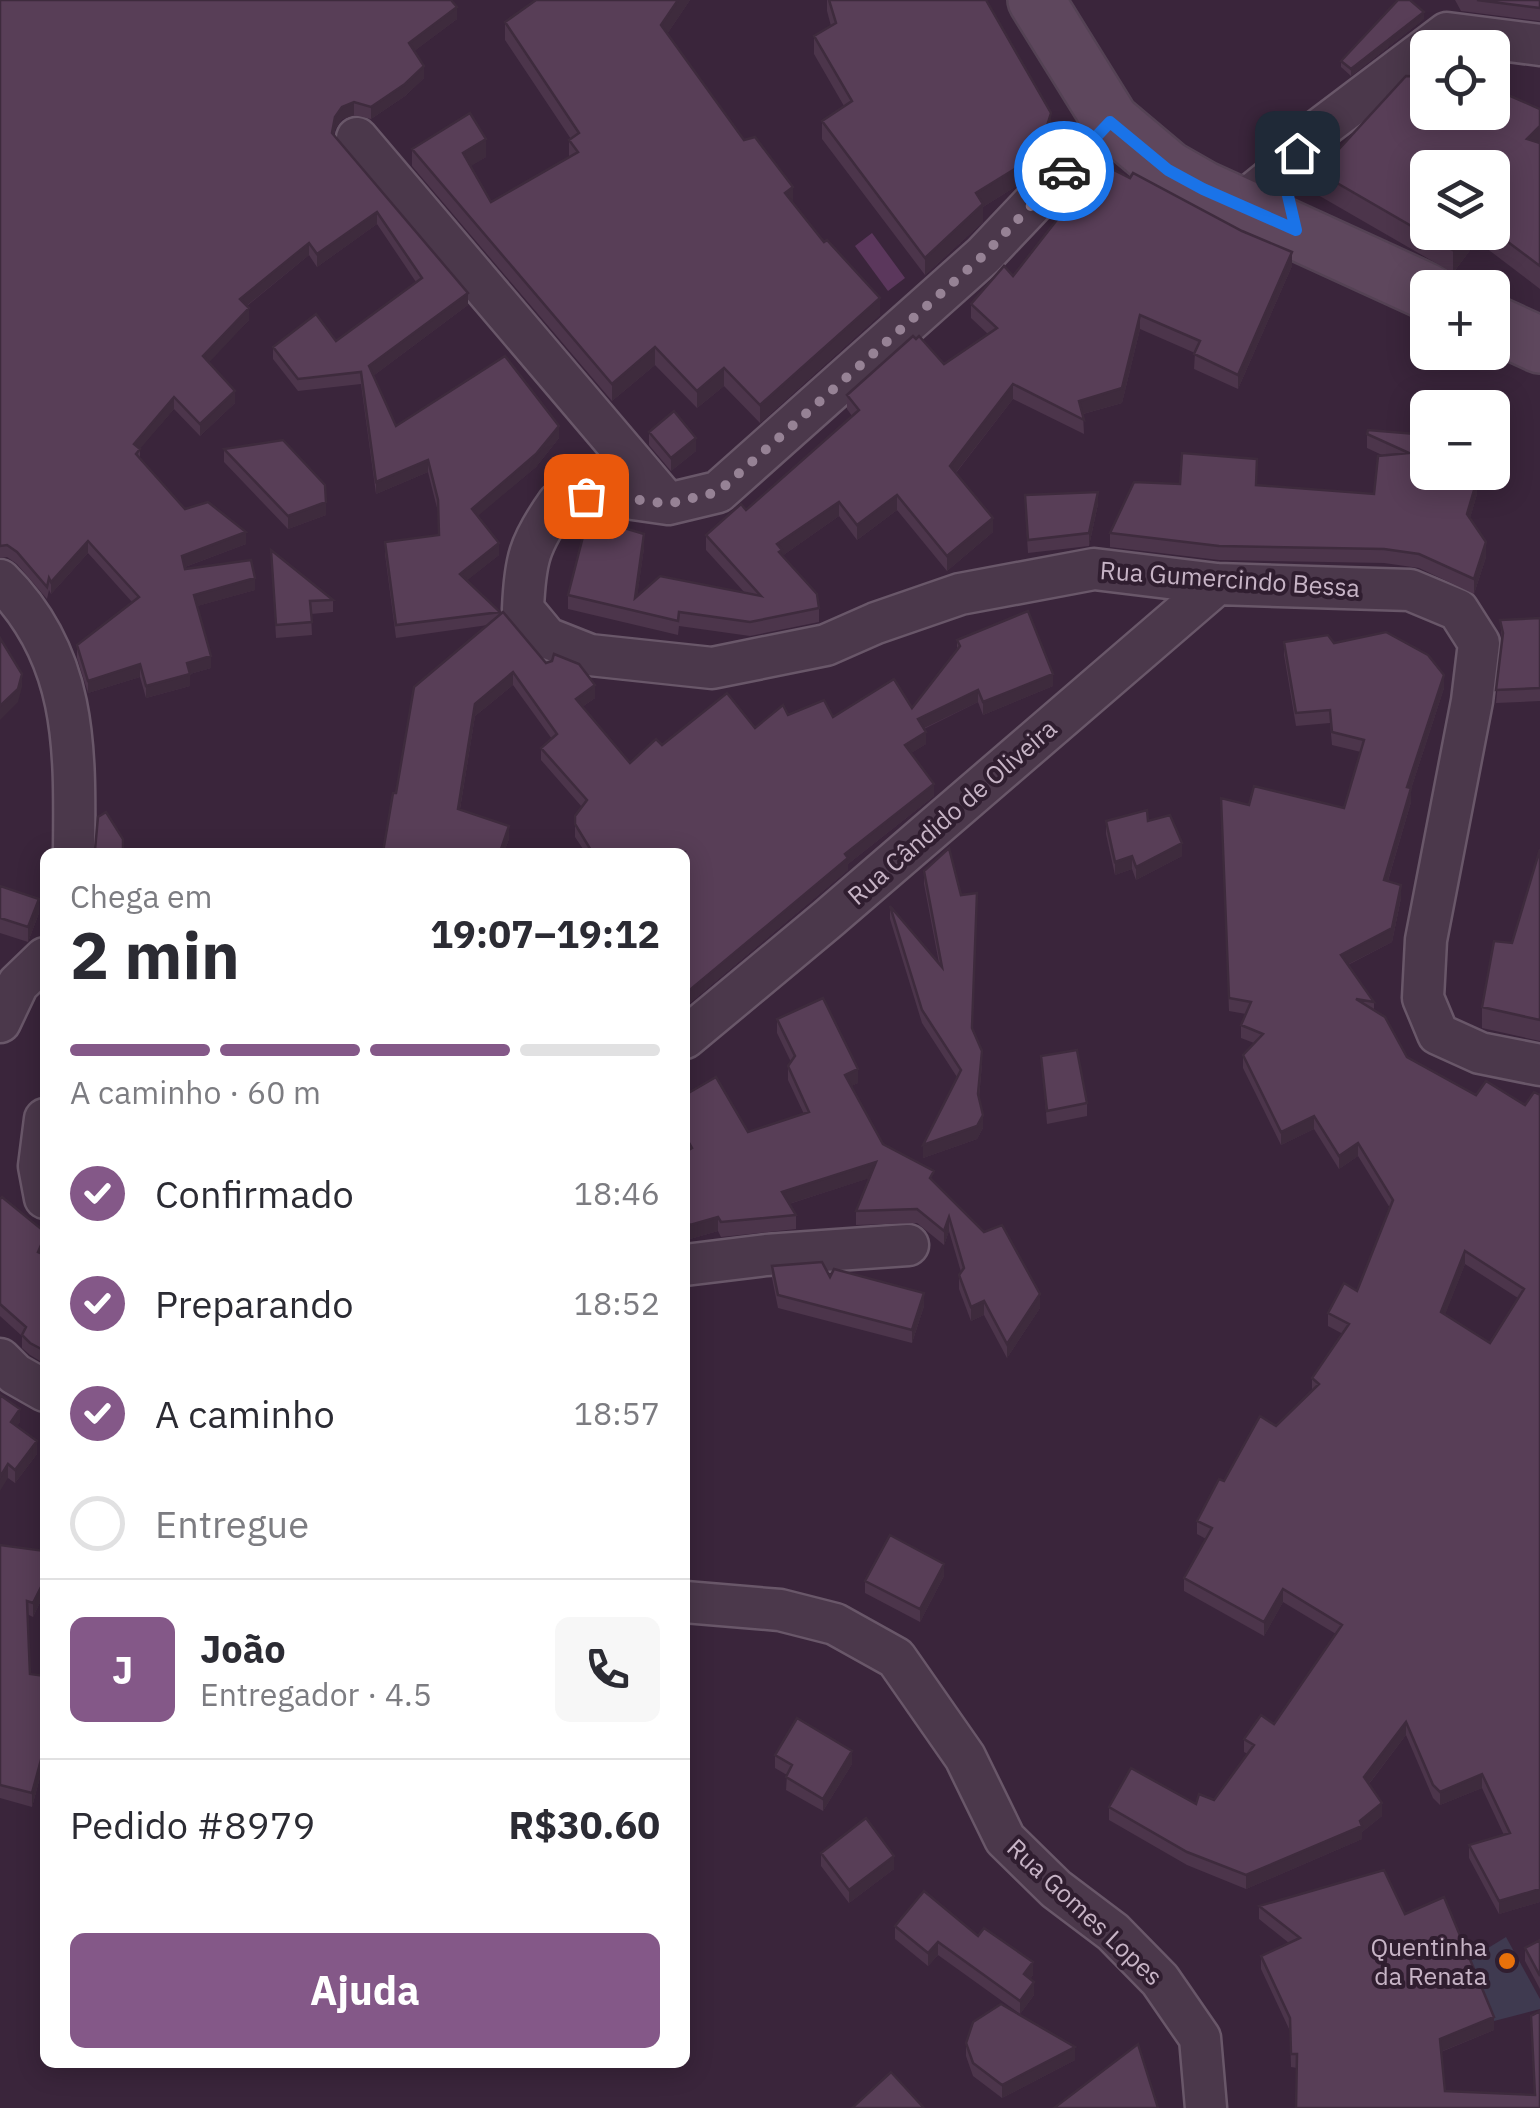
<!DOCTYPE html>
<html lang="pt">
<head>
<meta charset="utf-8">
<style>
	:root { --surface:#fff; --page:#f7f7f7; --text:#2b2b33; --muted:#7c7c81; --line:#e1e1e2; --accent:#845888 }
	body { margin:0; font-family:"IBM Plex Sans",sans-serif; background:var(--page); color:var(--text); height:100vh; display:flex; flex-direction:column; font-size:38px; white-space:nowrap }
	* { box-sizing:border-box; margin:0 }
	p { font-size:32px; color:var(--muted) }
	.icon { flex:none; width:55px; height:55px; fill:none; stroke:currentColor; stroke-width:2; stroke-linecap:round; stroke-linejoin:round }
	.map { position:relative; flex:1; overflow:hidden }
	.panel { position:absolute; left:40px; top:848px; width:650px; height:1220px; display:flex; flex-direction:column; background:var(--surface); border-radius:15px; box-shadow:0 5px 25px #0003 }
	.panel>* { flex:none }
	.tools { position:absolute; left:1410px; top:30px; display:grid; gap:20px }
	.tools a { display:grid; place-items:center; width:100px; height:100px; border-radius:15px; background:var(--surface); box-shadow:0 5px 25px #0003; font-size:50px }
	.pin { position:absolute; display:grid; place-items:center; width:85px; height:85px; color:#fff; margin:-42px; border-radius:20px; box-shadow:0 5px 15px #0006 }
	.courier { position:absolute; display:grid; place-items:center; width:100px; height:100px; margin:-50px; border:8px solid #1a73e8; border-radius:50%; background:#fff; color:#222; box-shadow:0 2px 12px #0007 }
	.summary em { font-style:normal; font-weight:700 }
	.summary div { display:flex; flex-direction:column-reverse }
	.summary { display:flex; align-items:center; justify-content:space-between; height:170px; padding:0 30px }
	h1 { font-size:65px; font-weight:700; line-height:75px }
	.bar { display:grid; grid-template-columns:repeat(4,1fr); gap:15px 10px; align-content:center; height:120px; padding:0 30px }
	.bar i { height:12px; border-radius:8px; background:var(--line) }
	.bar .active { background:var(--accent) }
	.bar p { grid-column:span 4 }
	.line { display:flex; align-items:center; gap:25px; padding:0 30px; border-top:2px solid var(--line) }
	.line div { flex:1 }
	.round { display:grid; place-items:center; flex:none; width:105px; height:105px; border-radius:15px; background:var(--page) }
	ol { padding:0 30px; list-style:none }
	li { display:flex; align-items:center; gap:30px; height:110px }
	li p { margin-inline-start:auto }
	li .icon { padding:10px; border-radius:50%; background:var(--accent); color:#fff; stroke-width:4 }
	li:last-child { color:var(--muted) }
	li i { width:55px; height:55px; border:5px solid var(--line); border-radius:50% }
	.cta { display:flex; gap:20px; margin-top:auto; padding:20px 30px }
	.cta a { flex:1; height:115px; border-radius:15px; background:var(--accent); color:#fff; font-size:40px; font-weight:700; line-height:115px; text-align:center }
	.map>svg:first-child { display:block }
	.green { fill:#3f3a50 }
	.water { fill:#5b375c }
	.lines { fill:none; stroke-linecap:round; stroke-linejoin:round }
	.street-casing { stroke:#695769; stroke-width:45 }
	.secondary-casing { stroke:#544254; stroke-width:60 }
	.street { stroke:#4b384b; stroke-width:40 }
	.secondary { stroke:#5e475d; stroke-width:55 }
	.wall { fill:#4c354b; fill-rule:evenodd }
	.shaded-wall { fill:#3e2b3d }
	.building { fill:#583e57; stroke:#3e2b3d; stroke-width:2.5; fill-rule:evenodd }
	.done { stroke:#968295; stroke-width:10; stroke-dasharray:0 18 }
	.route { stroke:#1a73e8; stroke-width:12 }
	.food-dot { fill:#e8710a; stroke:#301e30; stroke-width:4 }
	.labels { text-anchor:middle; stroke-width:8; stroke-linejoin:round; paint-order:stroke }
	.street-label { font-size:25px; fill:#c7b4c6; stroke:#301e30 }
	.poi-label { font-size:25px; fill:#c7b4c6; stroke:#301e30; text-anchor:end }
</style>
</head>
<body>
<div class="map">
<svg width="1540" height="2108" viewBox="0 0 1540 2108">
	<rect width="100%" height="100%" fill="#3a253b"/>
	<path class="green" d="M1506,1937L1540,1999V2009L1494,2021L1467,1961Z"/>
	<path class="water" d="M872,233L905,278L888,291L855,246Z"/>
	<g class="lines">
		<defs>
			<path id="street" d="M1111,121L984,255L718,492L668,504L612,496H586L558,503C529,544 525,560 523,609L547,638L590,655L712,668L826,645L876,623L960,594L1094,569L1217,584L1410,590L1458,610L1479,643L1472,701L1426,940L1423,998L1438,1034L1480,1053L1540,1065
				M357,138L668,504
				M1239,205L1282,170L1312,135L1447,33L1540,45
				M0,580C78,657 75,750 74,852
				M0,1022L18,984L45,958
				M685,1038L828,919L1217,584
				M45,1119L39,1166L45,1198
				M685,1265L766,1255L908,1245
				M0,1359L15,1374L45,1391
				M685,1602L780,1610L835,1624L896,1658L965,1757L1005,1839L1056,1889L1113,1932L1160,1980L1200,2038L1206,2108"/>
			<path id="secondary" d="M1036,0L1111,121L1168,169L1203,189L1428,292
				M1492,323L1540,345"/>
		</defs>
		<use href="#street" class="street-casing"/>
		<use href="#secondary" class="secondary-casing"/>
		<use href="#street" class="street"/>
		<use href="#secondary" class="secondary"/>
	</g>
	<path class="wall" d="M0,0L457,19L414,51L424,78L405,96L371,119L354,115L342,119L335,129L334,135L468,305L373,376L396,426L559,438L536,467L477,516L499,555L467,580L500,612V616L546,663L595,698L582,707L630,763L662,745L755,728L788,715L833,717L912,708L957,650V640L1053,686L983,715L978,702L924,729L926,744L911,753L934,796L848,864V870L691,1002L685,1005V852H585L575,837V816L582,807L541,760V748L552,739L513,685L475,716L460,809L509,839L504,852L396,793L488,625L396,638L385,554V542L438,535V512L428,472L376,494L361,384L298,391L273,359V347L336,341L416,282L377,224L317,267L309,255L247,306L249,320L208,362L235,403L200,436L174,409L140,448V459L185,509L246,544L185,567V569L255,590L197,606L211,668L190,674V686L146,698L140,677L88,693L77,658V645L132,602L88,553L51,594L49,590L47,599L17,564L7,557L0,558Z
		M536,0H690L667,34L744,140L880,315L760,423L724,386L697,408L655,365L612,401L412,166V149L486,157L470,166L491,202L569,158V140L571,139L505,40V22Z
		M827,0H986L1051,130L1042,159L1018,185L983,207V222L925,275L822,139V121L844,106L814,54V36L831,26L827,11Z
		M1455,0H1540V21L1461,11Z
		M1424,19L1351,76L1341,67V61Z
		M1540,109V289L1477,241L1453,273L1318,195V172ZM1492,168V232H1428Z
		M1074,186L1292,266L1238,389L1194,369L1195,353L1140,329L1122,403L1083,414L1084,434L1013,399L956,473L993,532L947,571L897,510L857,540L839,516L782,556L819,608V622L750,636L679,626L678,635L568,609V595L644,548L637,596L745,593L706,550V535L746,510L852,416L847,409V395L944,364L988,334L971,318V304L1013,276L1074,198Z
		M649,432L696,451L671,471L649,445Z
		M1367,434L1468,476L1477,494L1470,518L1486,557L1474,594L1419,568L1384,563L1219,560L1110,547V533L1180,484L1257,485L1374,494L1382,455L1367,448Z
		M224,449L326,515L288,529L224,462Z
		M1098,504L1089,546L1028,553L1025,508Z
		M271,550L333,600V612L311,614L312,635L276,638Z
		M1540,618V701L1496,703L1502,641L1500,620Z
		M1284,642L1334,643L1444,688L1411,789V802L1388,881L1401,898L1392,942L1348,965L1374,1002V1010L1407,1057L1476,1095L1525,1105L1540,1095V1902L1499,1914L1469,1858V1845L1504,1835L1482,1788L1440,1805L1433,1798L1406,1735L1369,1784L1382,1816L1362,1832V1839L1246,1889L1187,1865L1109,1820V1807L1196,1804L1214,1800L1248,1754L1244,1752V1739L1274,1724L1336,1634L1283,1602L1264,1636L1184,1591V1578L1206,1539L1197,1534V1521L1224,1481L1276,1426L1312,1391V1378L1343,1334L1328,1326V1313L1357,1291L1390,1208L1358,1156L1339,1169L1314,1129L1281,1145L1243,1068V1055L1254,1043L1241,1038V1025L1246,1014L1229,1011L1221,798L1249,805L1344,808L1361,752L1332,745L1330,723L1296,726L1284,655ZM1465,1264L1518,1298L1490,1343L1445,1314Z
		M1106,821H1148L1182,856L1136,880L1132,869L1115,875L1106,834Z
		M1540,849V1041L1482,1028V1007L1512,943Z
		M924,871L982,1064L979,1098L983,1128L977,1139L923,1158L957,1077L922,1023L890,919V906L939,963L924,884Z
		M0,886L39,913L28,942L0,933Z
		M777,1019L858,1083L851,1086L883,1144L934,1182L1040,1308L1007,1358L984,1315L971,1321L959,1289V1275L961,1272L949,1231L944,1245L917,1223L856,1225V1211L869,1178L789,1204L796,1215V1229L721,1237L718,1231L690,1239L685,1234V1095L748,1132L804,1114L788,1080V1066L791,1062L777,1033Z
		M1041,1056L1087,1103V1116L1047,1124Z
		M0,1199L45,1254V1364L30,1355L22,1348V1336L0,1316Z
		M772,1266L830,1277L924,1306L912,1343L778,1308L772,1278Z
		M0,1395L20,1422L17,1426L37,1454L15,1483L8,1478Z
		M0,1545L45,1551V1592L33,1617L27,1614L30,1674L45,1676V1759L32,1807L0,1798Z
		M944,1576L920,1622L865,1593V1581Z
		M775,1755L852,1764L823,1811L786,1790L787,1775L775,1768Z
		M821,1853L894,1869L849,1903L821,1866Z
		M1259,1906L1405,1914L1494,2030L1441,2052L1445,2091L1534,2095L1540,2108L1291,2067L1290,2031L1261,1969V1956L1289,1943L1259,1919Z
		M895,1926L978,1936L1033,1975L1030,1979L1034,1995L1020,2014L938,1955L928,1966L895,1939Z
		M1540,1940V1989L1525,1961V1948Z
		M966,2043L1075,2060L1002,2098L973,2076L966,2056Z"/>
	<path class="shaded-wall" d="M678,0H690L661,43V25Z
		M457,7V19L409,55V43Z
		M1424,12V19L1351,76V69Z
		M424,66V78L405,96L371,119V107Z
		M354,102V115L342,119L335,129L332,145L335,117L342,107Z
		M1051,113V130L1042,159L1018,185L983,207V222L925,275V258L976,193Z
		M1540,126V149L1527,139Z
		M486,139V157L463,171V153Z
		M793,187V204L785,193Z
		M377,212V224L317,267V254Z
		M1466,232H1477V241L1453,273V250Z
		M309,243V255L240,311V299Z
		M1292,252V266L1238,389V375Z
		M468,293V305L369,379V366Z
		M880,298V315L760,423V405Z
		M249,308V320L203,369V356Z
		M1140,315V329L1122,403L1079,415V401Z
		M655,347V365L612,401V384Z
		M724,368V386L697,408V391Z
		M1013,384V399L950,480V466Z
		M235,391V403L200,436V424Z
		M174,397V409L134,456V444Z
		M559,426V438L536,467L472,521V509Z
		M696,438V451L671,471V458Z
		M428,460V472L376,494V482Z
		M1477,480V494L1467,529V514Z
		M1098,492V504L1089,546V533Z
		M897,495V510L857,540V525Z
		M326,502V515L288,529V516Z
		M839,502V516L782,556V564L777,544Z
		M993,518V532L947,571V556Z
		M246,532V544L182,568V556Z
		M644,534V548L635,612V598Z
		M88,541V553L51,594V582Z
		M1486,542V557L1474,594V579Z
		M499,543V555L460,586V574Z
		M255,578V590L194,607V595Z
		M211,656V668L190,674V686L146,698V686L187,663Z
		M140,664V677L88,693V681Z
		M513,672V685L475,716L458,821V809L475,704Z
		M22,674V687L18,702L0,720V706Z
		M1053,674V686L983,715V702Z
		M1444,675V688L1411,789V802L1384,894V880L1407,787Z
		M595,685V698L576,711V699Z
		M978,690V702L918,731V719Z
		M926,732V744L905,757V745Z
		M934,784V796L848,864V870L691,1002L685,1005V992L845,854Z
		M509,826V839L504,852H500Z
		M1182,843V856L1136,880V867Z
		M1132,856V869L1115,875V862Z
		M1401,885V898L1392,942L1341,968V955Z
		M39,899V913L28,942V927Z
		M858,1069V1083L845,1089V1075Z
		M983,1115V1128L977,1139L923,1158V1145Z
		M1314,1116V1129L1281,1145V1132Z
		M1358,1143V1156L1339,1169V1156Z
		M876,1162V1176L782,1206V1192Z
		M718,1217V1231L690,1239V1225Z
		M949,1217V1231L944,1245V1231Z
		M45,1236V1248L38,1264V1252Z
		M1465,1251V1264L1441,1325V1312Z
		M924,1293V1306L912,1343V1330Z
		M1040,1294V1308L1007,1358V1344Z
		M984,1301V1315L971,1321V1307Z
		M20,1409V1422L11,1435V1422Z
		M37,1441V1454L15,1483V1470Z
		M8,1464V1478L0,1491V1477Z
		M944,1564V1576L920,1622V1609Z
		M45,1579V1592L33,1617V1603Z
		M1283,1589V1602L1264,1636V1622Z
		M1406,1722V1735L1364,1790V1777Z
		M45,1745V1759L32,1807V1793Z
		M852,1751V1764L823,1811V1799Z
		M1482,1774V1788L1440,1805V1792Z
		M1382,1803V1816L1362,1832V1839L1246,1889V1875L1360,1821Z
		M894,1856V1869L849,1903V1890Z
		M1540,1889V1902L1499,1914V1901Z
		M938,1942V1955L928,1966V1953Z
		M1033,1962V1975L1024,1987V1974Z
		M1034,1982V1995L1020,2014V2001Z
		M1494,2017V2030L1440,2052V2039Z
		M1075,2047V2060L1002,2098V2085Z"/>
	<path class="building" d="M0,0H451L457,7L409,43L424,66L405,84L371,107L354,102L342,107L335,117L332,133L468,293L369,366L396,426L505,356L559,426L536,454L472,509L499,543L460,574L500,612L396,625L385,542L439,535L438,500L428,460L376,482L361,372L298,379L273,347L316,314L336,341L422,278L377,212L317,254L309,243L240,299L249,308L203,356L235,391L200,424L174,397L134,444L140,449L136,454L185,509L208,502L246,532L182,556L185,569L251,560L255,578L194,595L211,656L187,663L190,674L146,686L140,664L88,681L77,645L139,597L88,541L51,582L49,578L47,587L17,552L7,545L0,546Z
		M536,0H678L661,25L744,140L755,137L793,187L785,193L824,242L827,240L880,298L760,405L724,368L697,391L655,347L612,384L412,149L470,113L486,139L463,153L491,202L578,152L569,140L579,133L505,22Z
		M829,0H986L1051,113L1042,142L1018,167L976,193L983,204L925,258L822,121L852,101L814,36L836,23Z
		M1398,0H1410L1424,12L1351,69L1341,61Z
		M1477,0H1540V8Z
		M1406,76L1428,77V112H1492V88L1540,109V126L1527,139L1540,143V266L1492,230V168H1428V232H1466L1453,250L1318,172Z
		M1096,161L1130,178L1133,173L1242,231L1292,252L1238,375L1194,354L1200,341L1140,315L1122,388L1079,401L1084,420L1013,384L950,466L993,518L947,556L897,495L857,525L839,502L777,544L782,550L779,552L817,594L819,608L750,622L679,612L678,621L568,595L588,517L644,534L635,598L660,576L761,596L706,535L741,504L746,510L859,410L847,395L913,336L916,339L919,336L944,364L997,328L971,304L1004,266L1013,276L1081,189L1074,186Z
		M674,411L696,438L671,458L649,432Z
		M1368,430L1428,435V472H1467L1466,475L1477,480L1467,514L1486,542L1474,579L1419,554L1384,549L1219,546L1110,533L1134,482L1180,484L1182,453L1257,459L1256,485L1374,494L1378,456L1409,453L1367,434Z
		M283,440L325,485L326,502L288,516L224,449Z
		M1098,492L1089,533L1028,540L1025,495Z
		M271,550L333,600L310,601L312,622L276,625Z
		M1028,611L1053,674L983,702L978,690L918,719L926,732L905,745L934,784L845,854L848,858L691,989L685,992V852H592L575,824V816L587,800L541,748L557,734L513,672L475,704L458,809L509,826L500,852H502H383L393,793H396L414,687L503,612L546,663L552,661L554,654L579,664L595,685L576,699L630,763L656,739L662,745L727,693L755,728L783,705L788,715L824,700L833,717L894,679L912,708L960,646L957,640Z
		M1540,618V688L1496,690L1503,633L1500,620Z
		M1386,632L1428,655L1444,675L1407,787L1411,788L1384,880L1401,885L1392,928L1341,955L1374,1002L1356,999L1385,1017L1407,1057L1476,1095L1486,1081L1525,1105L1534,1092L1540,1095V1889L1499,1901L1469,1845L1510,1833L1482,1774L1440,1792L1433,1785L1406,1722L1364,1777L1382,1803L1360,1821L1362,1826L1246,1875L1187,1852L1109,1807L1131,1768L1196,1804L1199,1794L1214,1800L1254,1745L1244,1739L1261,1715L1274,1724L1342,1625L1283,1589L1264,1622L1184,1578L1212,1528L1197,1521L1219,1479L1224,1481L1260,1416L1276,1426L1319,1384L1312,1378L1349,1324L1328,1313L1344,1283L1357,1291L1393,1200L1358,1143L1339,1156L1314,1116L1281,1132L1243,1055L1263,1034L1241,1025L1251,1002L1229,998L1221,798L1249,805L1254,786L1344,808L1364,740L1332,732L1330,710L1296,713L1284,642L1328,635L1334,643ZM1465,1251L1524,1289L1490,1343L1441,1312Z
		M0,638L22,674L18,689L0,706Z
		M1147,810L1148,821L1170,815L1182,843L1136,867L1132,856L1115,862L1106,821Z
		M106,812L123,839V852H93L95,850L98,817Z
		M949,848L961,895L977,893L972,1028L982,1051L978,1094L983,1115L977,1126L923,1145L961,1070L922,1010L890,906L942,967L924,871Z
		M1540,849V1020L1482,1007L1494,941L1512,943Z
		M0,886L39,899L28,927L0,918Z
		M823,998L858,1069L845,1075L883,1144L934,1171L930,1178L984,1232L1002,1225L1040,1294L1007,1344L984,1301L971,1307L959,1275L964,1268L949,1217L944,1231L917,1209L856,1211L876,1162L782,1192L796,1215L721,1222L718,1217L690,1225L685,1220V1152L692,1148L685,1136V1095L716,1077L748,1132L809,1112L788,1066L795,1056L777,1019Z
		M1077,1050L1087,1103L1047,1111L1041,1056Z
		M2,1197L45,1232V1236L38,1252L45,1255V1351L30,1343L22,1335L26,1327L0,1304V1199Z
		M822,1262L830,1277L834,1269L924,1293L912,1330L778,1295L772,1266Z
		M0,1395L20,1409L11,1422L37,1441L15,1470L8,1464L0,1477Z
		M890,1535L944,1564L920,1609L865,1581Z
		M0,1545L45,1551V1579L33,1603L27,1601L30,1674L45,1676V1745L32,1793L0,1785Z
		M797,1718L852,1751L823,1799L786,1777L792,1765L775,1755Z
		M866,1818L894,1856L849,1890L821,1853Z
		M1384,1870L1405,1914L1444,1897L1494,2017L1440,2039L1445,2091L1535,2095L1531,2016L1540,2011V2108H1296L1297,2054H1291L1290,2018L1261,1956L1300,1938L1259,1906Z
		M924,1891L978,1936L984,1928L1033,1962L1024,1974L1034,1982L1020,2001L938,1942L928,1953L895,1926Z
		M1540,1940V1976L1525,1948Z
		M1001,2004L1075,2047L1002,2085L973,2063L966,2043L973,2022Z
		M1138,2044L1158,2108H1054Z
		M891,2072L924,2108H852Z"/>
	<g class="lines">
		<path class="done" d="M586,496H612L668,504L718,492L984,255L1064,171"/>
		<path class="route" d="M1064,171L1110,122L1168,170L1203,189L1296,230L1282,170L1297,153"/>
	</g>
	<circle class="food-dot" cx="1507" cy="1961" r="10"/>
	<g class="labels">
		<g class="street-label">
			<text transform="translate(1230 579) rotate(4)" y="9">Rua Gumercindo Bessa</text>
			<text transform="translate(952 812) rotate(-41)" y="9">Rua Cândido de Oliveira</text>
			<text transform="translate(1085 1912) rotate(43)" y="9">Rua Gomes Lopes</text>
		</g>
		<g class="poi-label">
			<text x="1487" y="1956">Quentinha<tspan x="1487" dy="29">da Renata</tspan></text>
		</g>
	</g>
</svg>
<div class="tools">
<a><svg class="icon" aria-label="locate" viewBox="0 0 24 24"><circle cx="12" cy="12" r="6"/><path d="M12 2v4M12 18v4M2 12h4M18 12h4"/></svg></a>
<a><svg class="icon" aria-label="layers" viewBox="0 0 24 24"><path d="M12 4l9 5-9 5-9-5zM3 14l9 5 9-5"/></svg></a>
<a>+</a>
<a>−</a>
</div>
<div class="pin" style="left:586px;top:496px;background:#ea580c"><svg class="icon" aria-label="bag" viewBox="0 0 24 24"><path d="M5 8h14l-1 12H6zM9 8a3 3 0 0 1 6 0"/></svg></div>
<div class="pin" style="left:1297px;top:153px;background:#1f2937"><svg class="icon" aria-label="home" viewBox="0 0 24 24"><path d="M3 11l9-7 9 7M6 9v11h12V9"/></svg></div>
<div class="courier" style="left:1064px;top:171px"><svg class="icon" aria-label="car" viewBox="0 0 24 24"><path d="M5 17H2v-5l4-1 3-4h7l3 4 3 1v5h-3M9 17h6M6 11h13"/><circle cx="7" cy="17" r="2"/><circle cx="17" cy="17" r="2"/></svg></div>
<section class="panel">
<div class="summary"><div><h1>2 min</h1><p>Chega em</p></div><em>19:07–19:12</em></div>
<div class="bar"><i class="active"></i><i class="active"></i><i class="active"></i><i></i><p>A caminho · 60 m</p></div>
<ol>
<li><svg class="icon" aria-label="check" viewBox="0 0 24 24"><path d="M5 12l5 5 9-10"/></svg>Confirmado<p>18:46</p></li>
<li><svg class="icon" aria-label="check" viewBox="0 0 24 24"><path d="M5 12l5 5 9-10"/></svg>Preparando<p>18:52</p></li>
<li><svg class="icon" aria-label="check" viewBox="0 0 24 24"><path d="M5 12l5 5 9-10"/></svg>A caminho<p>18:57</p></li>
<li><i></i>Entregue</li>
</ol>
<div class="line" style="height:180px"><b class="round" style="background:var(--accent);color:#fff">J</b><div><b>João</b><p>Entregador · 4.5</p></div><a class="round"><svg class="icon" aria-label="phone" viewBox="0 0 24 24"><path d="M5 4h4l2 5-3 2q2 4 5 5l2-3 5 2v4C11 20 4 13 5 4z"/></svg></a></div>
<div class="line" style="height:130px"><div>Pedido #8979</div><b>R$30.60</b></div>
<div class="cta"><a>Ajuda</a></div>
</section>
</div>
</body>
</html>
